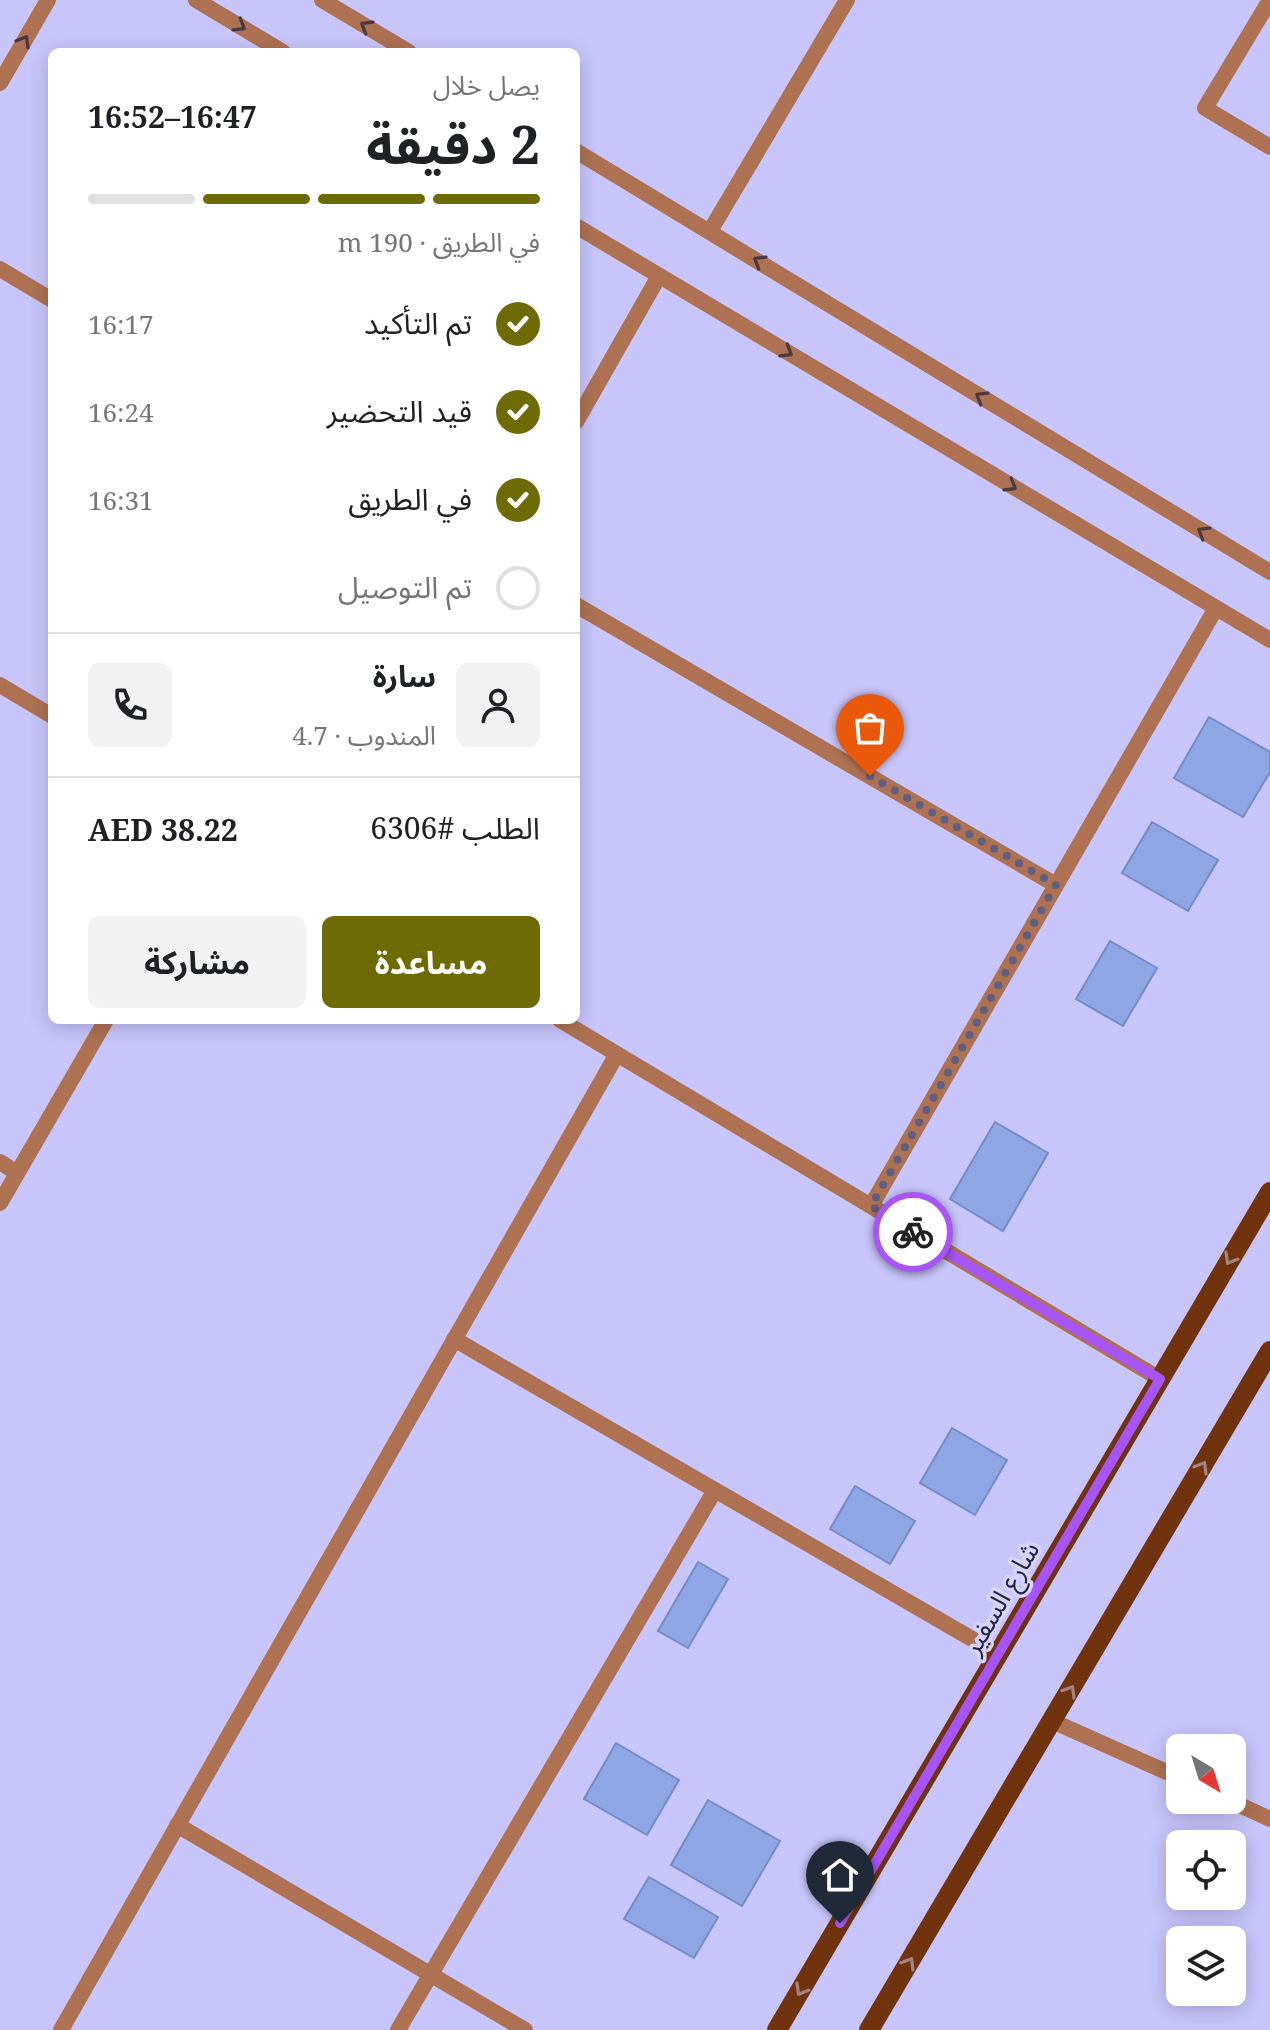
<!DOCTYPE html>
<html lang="ar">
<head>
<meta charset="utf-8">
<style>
	:root { --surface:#fff; --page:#f2f2f2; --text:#202124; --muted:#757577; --line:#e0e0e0; --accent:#6e6a06 }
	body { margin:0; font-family:"Noto Serif","Noto Sans Arabic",serif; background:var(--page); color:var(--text); direction:rtl; height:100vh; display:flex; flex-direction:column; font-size:30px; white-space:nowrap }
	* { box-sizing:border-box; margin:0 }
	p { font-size:26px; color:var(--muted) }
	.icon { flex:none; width:44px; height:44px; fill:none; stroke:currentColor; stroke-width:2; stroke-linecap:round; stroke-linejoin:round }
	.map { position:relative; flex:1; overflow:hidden; direction:ltr }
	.panel { position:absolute; left:48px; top:48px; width:532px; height:976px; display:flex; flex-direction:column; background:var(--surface); border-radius:12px; box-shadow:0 4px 20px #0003; direction:rtl }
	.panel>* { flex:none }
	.needle { width:52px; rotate:142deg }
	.buttons { position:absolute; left:1166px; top:1734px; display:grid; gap:16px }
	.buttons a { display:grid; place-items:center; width:80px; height:80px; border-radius:12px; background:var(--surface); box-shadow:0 4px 20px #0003; font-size:40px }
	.pin { position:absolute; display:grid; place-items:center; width:68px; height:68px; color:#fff; margin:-82px -34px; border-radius:50% 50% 50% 0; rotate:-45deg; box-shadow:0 0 8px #0007 }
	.pin .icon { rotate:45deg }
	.courier { position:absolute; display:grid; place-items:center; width:80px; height:80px; margin:-40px; border:6px solid #a855f7; border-radius:50%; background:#fff; color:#222; box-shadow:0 2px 10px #0007 }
	.overview em { font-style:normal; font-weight:700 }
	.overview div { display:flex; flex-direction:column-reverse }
	.overview { display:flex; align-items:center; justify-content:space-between; height:136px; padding:0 40px }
	h1 { font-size:52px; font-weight:700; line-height:60px }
	.bar { display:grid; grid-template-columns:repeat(4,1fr); gap:12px 8px; align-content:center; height:96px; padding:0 40px }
	.bar i { height:10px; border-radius:6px; background:var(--line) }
	.bar .on { background:var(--accent) }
	.bar p { grid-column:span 4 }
	.line { display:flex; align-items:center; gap:20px; padding:0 40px; border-top:2px solid var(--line) }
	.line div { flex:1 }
	.round { display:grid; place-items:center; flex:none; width:84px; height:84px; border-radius:12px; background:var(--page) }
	ol { padding:0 40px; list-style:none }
	li { display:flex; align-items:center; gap:24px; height:88px }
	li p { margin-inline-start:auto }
	li .icon { padding:8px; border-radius:50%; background:var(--accent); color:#fff; stroke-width:4 }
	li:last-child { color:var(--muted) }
	li i { width:44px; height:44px; border:4px solid var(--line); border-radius:50% }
	.action { display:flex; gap:16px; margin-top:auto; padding:16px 40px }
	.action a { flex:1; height:92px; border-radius:12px; background:var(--accent); color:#fff; font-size:32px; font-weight:700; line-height:92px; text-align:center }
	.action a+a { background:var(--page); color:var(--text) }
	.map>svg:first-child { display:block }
	.building { fill:#8ea6e3; stroke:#748bc6; stroke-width:2 }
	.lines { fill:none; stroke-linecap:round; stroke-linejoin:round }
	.minor { stroke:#ae7253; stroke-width:16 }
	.tertiary { stroke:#ae7253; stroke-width:16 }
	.primary { stroke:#71330d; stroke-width:20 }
	.oneway { stroke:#4a3944 }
	.oneway2 { stroke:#a48484 }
	.done { stroke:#605e81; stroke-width:8; stroke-dasharray:0 14.4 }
	.route { stroke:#a855f7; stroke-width:10 }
	.labels { text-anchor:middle; stroke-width:7; stroke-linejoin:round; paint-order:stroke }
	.street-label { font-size:26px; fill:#28263f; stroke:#d6d4fc }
</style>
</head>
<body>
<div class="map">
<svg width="1270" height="2030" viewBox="0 0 1270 2030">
	<rect width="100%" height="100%" fill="#c8c5fb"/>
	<path class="building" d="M1209,717L1270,752V772L1243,817L1174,778Z
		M1152,822L1218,860L1188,911L1122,873Z
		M1110,941L1157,968L1123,1026L1076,999Z
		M995,1122L1048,1153L1003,1231L950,1199Z
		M952,1428L1007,1460L975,1515L920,1483Z
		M855,1486L915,1521L890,1564L830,1529Z
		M698,1562L728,1579L688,1648L658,1631Z
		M616,1743L679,1780L647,1835L584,1799Z
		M708,1800L780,1841L742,1906L671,1865Z
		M649,1877L718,1917L694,1958L624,1919Z"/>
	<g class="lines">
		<path class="minor" d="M1270,0L1205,108L1270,147
			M0,83L48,0
			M710,231L847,0
			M0,269L52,300
			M576,422L659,276
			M576,605L1056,885
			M0,685L52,716
			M560,1020L1160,1379
			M0,1162L17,1173
			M0,1203L106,1020
			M871,1206L1216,608
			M454,1339L998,1654
			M1052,1721L1180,1778
			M1229,1800L1270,1819
			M177,1825L525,2030
			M61,2030L617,1054
			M398,2030L715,1490"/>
		<path class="tertiary" d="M196,0L283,52
			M322,0L409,52
			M576,151L1270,572
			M576,226L1270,640"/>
		<path class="primary" d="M777,2030L1270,1192
			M869,2030L1270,1351"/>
	</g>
	<defs><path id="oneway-chevron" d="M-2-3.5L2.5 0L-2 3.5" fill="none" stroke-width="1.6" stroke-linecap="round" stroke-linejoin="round" transform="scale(2)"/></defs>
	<g class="oneway">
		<use href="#oneway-chevron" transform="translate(240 26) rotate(31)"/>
		<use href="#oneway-chevron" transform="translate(366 26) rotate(-149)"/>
		<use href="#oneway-chevron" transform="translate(24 41) rotate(-60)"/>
		<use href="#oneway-chevron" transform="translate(759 261) rotate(-149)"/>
		<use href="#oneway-chevron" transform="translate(787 352) rotate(31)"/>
		<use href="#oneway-chevron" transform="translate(981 397) rotate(-149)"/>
		<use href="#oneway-chevron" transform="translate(1011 486) rotate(31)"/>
		<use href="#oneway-chevron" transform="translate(1203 532) rotate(-149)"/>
	</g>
	<g class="oneway2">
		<use href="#oneway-chevron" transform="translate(1230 1259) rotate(120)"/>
		<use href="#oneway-chevron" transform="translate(1202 1467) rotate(-59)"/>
		<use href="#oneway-chevron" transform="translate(1070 1691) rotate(-59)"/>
		<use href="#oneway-chevron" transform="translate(909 1963) rotate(-59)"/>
		<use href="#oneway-chevron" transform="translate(801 1990) rotate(120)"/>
	</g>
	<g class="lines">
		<path class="done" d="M870,776L1056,885L871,1206L913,1232"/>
		<path class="route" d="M840,1923L1160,1379L913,1232"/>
	</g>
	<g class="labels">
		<g class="street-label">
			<text transform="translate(1001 1598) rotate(-60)" y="9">شارع السفير</text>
		</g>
	</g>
</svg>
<div class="buttons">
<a><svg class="needle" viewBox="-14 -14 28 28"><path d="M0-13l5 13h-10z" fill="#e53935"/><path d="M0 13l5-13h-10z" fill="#757577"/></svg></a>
<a><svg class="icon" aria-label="locate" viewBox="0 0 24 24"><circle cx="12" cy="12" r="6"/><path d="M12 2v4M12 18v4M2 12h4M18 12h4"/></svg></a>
<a><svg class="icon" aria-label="layers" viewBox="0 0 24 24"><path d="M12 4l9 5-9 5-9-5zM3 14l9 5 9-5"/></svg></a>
</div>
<div class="pin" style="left:870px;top:776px;background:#ea580c"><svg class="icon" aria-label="bag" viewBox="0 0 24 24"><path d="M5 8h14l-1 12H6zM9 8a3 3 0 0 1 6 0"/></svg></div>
<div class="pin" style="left:840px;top:1923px;background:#1f2937"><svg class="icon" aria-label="home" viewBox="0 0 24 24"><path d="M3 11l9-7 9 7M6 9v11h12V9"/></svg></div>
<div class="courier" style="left:913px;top:1232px"><svg class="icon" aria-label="bike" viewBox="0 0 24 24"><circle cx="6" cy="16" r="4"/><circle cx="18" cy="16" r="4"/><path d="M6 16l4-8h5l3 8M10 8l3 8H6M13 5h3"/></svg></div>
<section class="panel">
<div class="overview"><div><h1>2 دقيقة</h1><p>يصل خلال</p></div><em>16:47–16:52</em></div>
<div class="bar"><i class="on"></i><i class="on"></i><i class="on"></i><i></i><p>في الطريق · 190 m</p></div>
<ol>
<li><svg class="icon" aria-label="check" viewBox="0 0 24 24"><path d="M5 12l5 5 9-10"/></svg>تم التأكيد<p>16:17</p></li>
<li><svg class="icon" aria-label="check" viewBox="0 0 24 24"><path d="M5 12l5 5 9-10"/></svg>قيد التحضير<p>16:24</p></li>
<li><svg class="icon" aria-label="check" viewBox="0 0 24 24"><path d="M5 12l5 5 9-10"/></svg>في الطريق<p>16:31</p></li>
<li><i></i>تم التوصيل</li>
</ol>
<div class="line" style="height:144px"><a class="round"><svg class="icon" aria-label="person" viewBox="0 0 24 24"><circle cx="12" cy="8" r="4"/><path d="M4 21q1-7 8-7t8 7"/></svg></a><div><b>سارة</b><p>المندوب · 4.7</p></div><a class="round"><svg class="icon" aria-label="phone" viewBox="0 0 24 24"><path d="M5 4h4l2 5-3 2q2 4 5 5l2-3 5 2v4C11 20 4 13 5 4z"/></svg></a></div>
<div class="line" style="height:104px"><div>الطلب #6306</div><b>AED 38.22</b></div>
<div class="action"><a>مساعدة</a><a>مشاركة</a></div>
</section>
</div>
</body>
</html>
